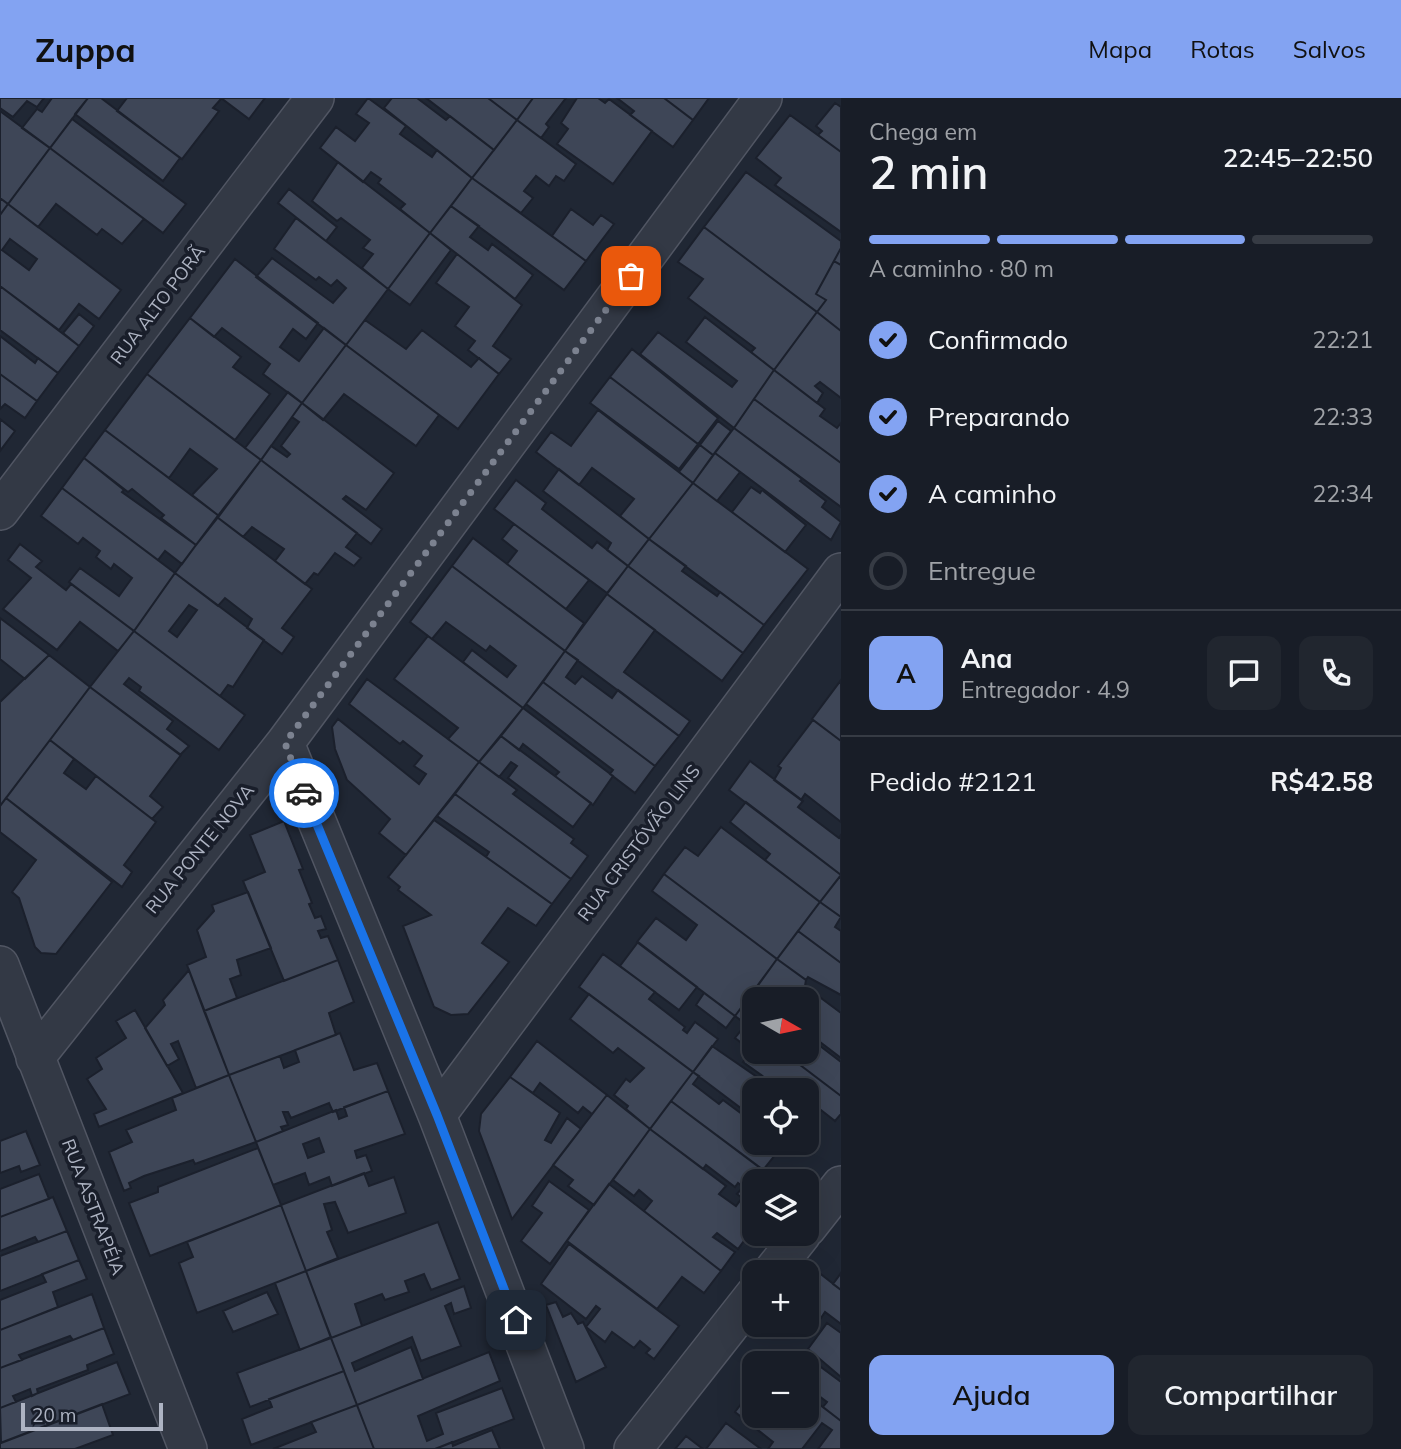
<!DOCTYPE html>
<html lang="pt">
<head>
<meta charset="utf-8">
<style>
	:root { --surface:#181d27; --page:#21262f; --text:#f1f3f6; --muted:#9fa2a7; --line:#363b44; --accent:#83a3f2 }
	body { margin:0; font-family:Mulish,sans-serif; background:var(--page); color:var(--text); height:100vh; display:flex; flex-direction:column; font-size:26px; white-space:nowrap }
	* { box-sizing:border-box; margin:0 }
	p { font-size:23px; color:var(--muted) }
	.icon { flex:none; width:38px; height:38px; fill:none; stroke:currentColor; stroke-width:2; stroke-linecap:round; stroke-linejoin:round }
	.map { position:relative; flex:1; overflow:hidden }
	.sheet { display:flex; flex-direction:column; background:var(--surface); width:560px }
	.sheet>* { flex:none }
	.needle { width:46px; rotate:99deg }
	.controls { position:absolute; left:742px; top:889px; display:grid; gap:14px }
	.controls a { display:grid; place-items:center; width:77px; height:77px; border-radius:14px; background:var(--surface); box-shadow:0 7px 28px #0002,0 0 0 2px var(--line); font-size:35px }
	.scale { position:absolute; left:21px; bottom:18px; width:142px; box-sizing:border-box; padding-left:7px; border:4px solid #adb3c2; border-top:0; font-size:19px; line-height:24px; white-space:nowrap; color:#adb3c2; -webkit-text-stroke:5px #191e2a; paint-order:stroke }
	.pin { position:absolute; display:grid; place-items:center; width:60px; height:60px; color:#fff; margin:-30px; border-radius:14px; box-shadow:0 4px 10px #0006 }
	.courier { position:absolute; display:grid; place-items:center; width:70px; height:70px; margin:-35px; border:5px solid #1a73e8; border-radius:50%; background:#fff; color:#222; box-shadow:0 2px 9px #0007 }
	.overview em { font-style:normal; font-weight:600 }
	.overview div { display:flex; flex-direction:column-reverse }
	.overview { display:flex; align-items:center; justify-content:space-between; height:119px; padding:0 28px }
	h1 { font-size:46px; font-weight:600; line-height:52px }
	.bar { display:grid; grid-template-columns:repeat(4,1fr); gap:10px 7px; align-content:center; height:84px; padding:0 28px }
	.bar i { height:9px; border-radius:5px; background:var(--line) }
	.bar .on { background:var(--accent) }
	.bar p { grid-column:span 4 }
	.line { display:flex; align-items:center; gap:18px; padding:0 28px; border-top:2px solid var(--line) }
	.line div { flex:1 }
	.round { display:grid; place-items:center; flex:none; width:74px; height:74px; border-radius:14px; background:var(--page) }
	ol { padding:0 28px; list-style:none }
	li { display:flex; align-items:center; gap:21px; height:77px }
	li p { margin-inline-start:auto }
	li .icon { padding:7px; border-radius:50%; background:var(--accent); color:#111; stroke-width:4 }
	li:last-child { color:var(--muted) }
	li i { width:38px; height:38px; border:4px solid var(--line); border-radius:50% }
	.button { display:flex; gap:14px; margin-top:auto; padding:14px 28px }
	.button a { flex:1; height:80px; border-radius:14px; background:var(--accent); color:#111; font-size:28px; font-weight:600; line-height:80px; text-align:center }
	.button a+a { background:var(--page); color:var(--text) }
	header { display:flex; align-items:center; gap:42px; box-sizing:border-box; height:98px; padding:0 35px; background:var(--accent); color:#111 }
	header strong { font-size:33px }
	nav { display:flex; gap:38px; margin-inline-start:auto; font-size:24px }
	main { display:flex; flex:1; min-height:0 }
	.map>svg:first-child { display:block }
	.building { fill:#3e4657; stroke:#1b202c; stroke-width:2; fill-rule:evenodd }
	.lines { fill:none; stroke-linecap:round; stroke-linejoin:round }
	.street-casing { stroke:#515663; stroke-width:40 }
	.street { stroke:#333945; stroke-width:37 }
	.done { stroke:#7c8290; stroke-width:7; stroke-dasharray:0 12.6 }
	.route { stroke:#1a73e8; stroke-width:9 }
	.labels { text-anchor:middle; stroke-width:7; stroke-linejoin:round; paint-order:stroke }
	.street-label { font-size:18px; fill:#adb3c2; stroke:#191e2a }
</style>
</head>
<body>
<header>
<strong>Zuppa</strong>
<nav><a>Mapa</a><a>Rotas</a><a>Salvos</a></nav>
</header>
<main>
<div class="map">
<svg width="841" height="1351" viewBox="0 0 841 1351">
	<rect width="100%" height="100%" fill="#202734"/>
	<path class="building" d="M0,0H44L37,9L27,3L13,19L0,10Z
		M52,0H88L50,50L22,30L37,11L42,14Z
		M88,0H101L180,60L163,83L75,16Z
		M127,0H221V1L213,10L219,13L182,61L117,13Z
		M221,0H265L249,21Z
		M368,0L406,28L400,36L432,59L437,52L472,80L430,135L400,111L405,106L378,85L381,81L371,74L363,84L320,50L336,29L355,43L369,25L356,16Z
		M392,0H417L446,22L450,18L494,52L472,80L384,10Z
		M426,0H488L517,22L494,52Z
		M488,0H533L517,22Z
		M533,0H566L546,26L549,29L541,40L517,22Z
		M577,0H598L605,5L609,1L652,33L613,86L557,46L568,31L561,25Z
		M617,0H664L693,22L673,49L630,17L634,13Z
		M664,0H709L693,22Z
		M835,5L841,9V54L818,37L822,33L816,28Z
		M0,13L50,50L8,106L0,100Z
		M790,17L841,54V134L775,87L781,80L756,60Z
		M72,21L186,106L163,135L50,50Z
		M517,22L576,66L564,83L556,78L549,88L536,78L524,93L533,100L521,115L472,80Z
		M50,50L144,121L122,146L102,131L97,137L56,106L38,129L8,106Z
		M338,64L430,135L388,191L362,170L373,156L363,150L370,142L341,120L337,123L312,103Z
		M746,74L841,143V150L816,196L826,202L817,214L704,129Z
		M472,80L586,163L564,192L451,108Z
		M289,91L337,129L326,143L278,105Z
		M0,100L8,106L0,117Z
		M8,106L121,192L99,221L79,206L59,232L0,188V117ZM10,141L37,161L29,172L2,152Z
		M451,108L479,128L470,139L488,152L492,146L533,177L515,201L430,135Z
		M571,111L593,127L601,117L614,126L586,163L552,138Z
		M296,120L388,191L346,247L256,179L272,160L333,205L346,190L337,182L331,188L319,179L316,182L274,151Z
		M704,129L817,214L774,272L751,254L755,250L688,200L703,181L678,164Z
		M430,135L451,152L410,207L388,191Z
		M841,150V167L834,163Z
		M457,156L522,207L493,248L511,261L499,276L468,252L475,243L455,228L469,209L436,185Z
		M235,161L318,225L306,241L293,231L280,249L299,263L324,230L346,247L302,305L263,276L270,266L222,230L214,239L190,220Z
		M834,163L841,167V233L817,214L826,202L816,196Z
		M0,188L79,248L58,275L0,232Z
		M817,214L841,233V300L820,284L815,288L823,295L817,305L774,272Z
		M79,216L94,228L79,248L63,235Z
		M705,219L774,272L734,330L640,256L658,234L732,289L737,283L686,244Z
		M190,220L241,259L233,269L270,296L235,342L147,276Z
		M365,222L406,251L422,232L471,269L479,260L499,276L458,331L346,247Z
		M0,238L35,265L38,260L58,275L37,303L0,276Z
		M346,247L439,317L416,348L344,296L323,322L302,305Z
		M632,251L718,320L698,346L610,279Z
		M774,272L825,311L820,318L837,330L841,325V365L754,301Z
		M0,276L37,303L25,320L5,306L0,311Z
		M147,276L261,362L219,418L192,397L217,371L190,351L169,380L105,332Z
		M610,279L698,346L679,371L590,305Z
		M288,294L302,305L261,362L245,350Z
		M754,301L841,365V409L734,330Z
		M302,305L394,375L366,412L346,398L343,401L382,431L371,446L261,362L271,348L287,359L290,356L281,348L299,324L292,319Z
		M598,312L693,385L649,441L620,418L634,401L592,370L579,387L536,354L551,334L571,348Z
		M0,321L15,333L0,353Z
		M718,323L731,333L713,357L700,347Z
		M734,330L802,381L800,383L826,403L822,409L841,424L831,442L715,355Z
		M105,332L219,418L196,447L161,420L164,417L132,391L128,394L84,360Z
		M700,347L713,357L693,385L679,374Z
		M715,355L740,374L717,403L693,385Z
		M84,360L124,392L122,394L196,447L182,466L165,453L158,462L62,390Z
		M261,362L357,435L346,449L361,460L354,468L335,455L318,477L314,475L305,486L275,463L284,451L252,429L243,439L217,419Z
		M559,371L649,441L628,468L607,452L611,445L543,393Z
		M516,382L546,405L542,411L592,450L597,444L628,468L607,495L494,411Z
		M693,385L808,471L764,527L649,441Z
		M751,389L760,395L762,392L806,427L785,454L732,414Z
		M62,390L175,475L134,533L69,484L80,470L119,498L132,480L114,466L111,471L96,459L100,453L83,440L78,446L41,418Z
		M217,419L312,491L282,530L294,539L282,556L247,530L252,521L225,500L218,508L175,475Z
		M514,426L589,482L566,511L507,466L517,453L502,441Z
		M473,440L584,525L565,553L452,468Z
		M649,441L686,468L682,473L717,498L720,494L764,527L743,555L628,468Z
		M20,446L42,463L36,469L66,492L71,486L134,533L118,553L80,524L57,552L3,511L31,480L8,462Z
		M452,468L565,553L523,610L463,564L472,552L507,579L516,568L490,548L486,553L446,524L432,541L410,524Z
		M628,468L743,555L722,583L607,496Z
		M175,475L264,542L233,589L228,587L220,598L134,533ZM189,507L197,512L177,539L169,533Z
		M607,496L655,532L624,574L690,623L679,638L565,553Z
		M0,520L49,557L25,581L0,561Z
		M134,533L245,617L219,652L139,593L141,589L129,580L124,586L173,623L167,631L189,648L180,657L90,589Z
		M428,538L523,610L479,664L448,641L458,630L394,581Z
		M565,553L578,562L566,579L575,586L582,578L612,600L618,592L679,638L655,668L543,584Z
		M49,557L90,589L0,708V604Z
		M367,581L479,664L406,757L379,735L390,721L347,682L335,651L332,629L338,621L419,686L426,676L414,668L422,658L403,643L400,646L349,606Z
		M841,582V643L812,621Z
		M543,584L655,668L635,695L610,676L613,672L526,606Z
		M90,589L181,657L150,698L163,709L152,721L50,642Z
		M523,610L613,678L593,707L555,678L559,674L523,646L519,652L501,638Z
		M813,622L841,643V724L805,696L801,702L774,682L781,670L778,668Z
		M501,638L591,705L573,729L508,680L517,668L511,664L499,679L479,664Z
		M50,642L74,661L64,675L86,691L96,678L156,724L124,767L132,774L122,789L6,700Z
		M750,663L803,703L798,709L839,740L841,737V777L729,692Z
		M479,664L517,692L513,696L574,741L571,745L588,758L571,781L455,696Z
		M455,696L571,781L552,806L486,759L489,754L437,718Z
		M6,700L112,784L56,856L41,855L35,849L19,800L12,794L36,762L0,734V708Z
		M746,704L841,777L820,804L765,762L770,756L730,724Z
		M434,722L552,806L536,828L508,810L482,845L509,864L468,916L451,917L434,909L403,828L431,817L398,792L400,789L388,779Z
		M284,723L303,771L299,772L312,805L309,806L315,820L321,818L326,831L318,833L321,840L328,838L338,862L284,883L243,783L265,774L250,737Z
		M721,729L820,804L777,861L664,776L685,749L698,758Z
		M664,776L777,861L735,918L637,844L656,820L686,842L697,827L652,793Z
		M841,777V819L820,804Z
		M248,794L271,850L237,862L241,877L230,881L237,900L204,913L187,867L206,859L197,832L214,813L212,807Z
		M820,804L841,819L835,829L841,833V865L798,833Z
		M798,833L841,865V897L808,879L806,882L777,861Z
		M638,844L697,889L679,912L620,868Z
		M603,856L655,894L649,901L685,929L683,932L687,935L695,924L718,941L693,974L579,889Z
		M777,861L806,882L805,888L841,915V960L807,934V901H757L751,897Z
		M338,862L354,904L329,915L336,937L229,977L204,913Z
		M189,872L229,977L196,990L178,943L171,946L179,961L167,968L145,930L165,907L163,902Z
		M704,895L735,918L726,930L696,907Z
		M589,896L693,974L650,1031L626,1011L628,1008L614,997L626,981L630,984L644,970L618,950L613,955L570,921Z
		M751,897L757,901H754V932L735,918Z
		M135,912L183,995L99,1029L94,1016L106,1011L87,981L102,971L96,960L126,940L116,923Z
		M746,926L754,932V954H783L841,998V1016L835,1023L821,1012L816,1017L807,1010V992H782L743,964L752,953L735,940Z
		M340,935L354,972L377,965L388,993L333,1014L329,1005L291,1020L288,1014H283L288,1027L281,1029L283,1033L256,1044L229,977L280,958L284,970L299,964L295,952Z
		M807,938L841,964V998L783,954H807Z
		M537,943L607,997L592,1016L583,1009L578,1015L540,985L533,995L510,979Z
		M712,948L776,992H754V1020L693,974Z
		M693,974L699,978L693,986L719,1006L723,1002L754,1025V1045L783,1047L763,1072L671,1003Z
		M229,977L256,1044L195,1066L193,1062L144,1078L129,1085L131,1090L124,1093L109,1054L132,1044L126,1032L176,1012L172,1000Z
		M510,979L560,1015L545,1042L551,1045L567,1020L581,1031L512,1121L479,1033L481,1016Z
		M388,993L405,1036L355,1053L357,1060L366,1057L372,1073L332,1088L329,1079L309,1087L305,1075L273,1087L256,1044L336,1012L339,1021L347,1018L344,1009ZM319,1040L324,1054L308,1060L303,1046Z
		M607,997L650,1031L594,1107L568,1088L573,1082L553,1067Z
		M671,1003L778,1083H754V1110L737,1096L743,1089L738,1085L735,1089L706,1067L703,1071L650,1031Z
		M650,1031L726,1088L719,1096L736,1108L742,1100L754,1110V1129L738,1151L717,1135L713,1139L735,1154L721,1173L644,1113L652,1103L639,1092L634,1098L613,1082Z
		M26,1033L40,1067L21,1074L19,1068L0,1075V1043Z
		M258,1050L281,1107L150,1158L129,1105L158,1094V1089Z
		M364,1075L369,1088L394,1079L406,1115L348,1135L335,1104L324,1106L332,1132L327,1134L338,1160L306,1173L281,1107Z
		M39,1076L49,1101L0,1119V1091Z
		M549,1083L589,1112L550,1166L521,1143L542,1115L532,1108Z
		M609,1086L721,1173L704,1195L682,1179L657,1211L567,1143Z
		M53,1099L67,1133L38,1144L35,1139L0,1153V1119Z
		M281,1107L306,1173L197,1215L179,1165L193,1159L187,1144Z
		M438,1124L460,1181L431,1192L424,1176L405,1183L409,1194L385,1202L382,1196L355,1206L362,1228L331,1240L306,1173Z
		M67,1133L79,1162L0,1193V1158Z
		M569,1146L679,1228L654,1261L646,1255L650,1251L640,1243L634,1250L612,1234L605,1244L586,1229L600,1211L596,1208L586,1221L541,1186Z
		M79,1162L87,1181L53,1194L58,1209L0,1232V1202L46,1184L42,1176Z
		M813,1170L841,1192V1226L825,1214L821,1220L807,1209V1178Z
		M306,1173L331,1239L300,1252L275,1185Z
		M841,1175V1192L833,1186Z
		M464,1188L471,1210L454,1216L451,1205L445,1208L461,1248L421,1263L412,1239L352,1265L355,1273L411,1249L423,1281L357,1307L331,1240Z
		M267,1194L278,1216L233,1234L223,1213Z
		M92,1196L104,1230L73,1242L70,1238L19,1257L22,1262L0,1270V1232Z
		M556,1204L563,1219L571,1215L578,1226L583,1224L606,1269L576,1284L546,1207Z
		M827,1225L841,1235V1279L808,1251Z
		M104,1230L114,1256L87,1267L88,1272L37,1291L38,1295L32,1298L30,1291L13,1298L16,1304L0,1310V1270Z
		M331,1240L344,1273L250,1309L237,1275Z
		M489,1254L500,1283L418,1318L427,1343L443,1336L436,1315L502,1290L514,1321L435,1351H374L357,1307Z
		M810,1261L841,1284V1323L823,1309L827,1304L807,1289V1266Z
		M117,1264L130,1296L1,1345L0,1310Z
		M344,1273L357,1307L251,1347L242,1321L272,1309L269,1301Z
		M754,1289V1318H807V1297L841,1323V1351H818L832,1332L822,1325L802,1351H768L773,1344L735,1314Z
		M102,1306L113,1337L75,1351H0V1345Z
		M357,1307L374,1351H273L316,1334L311,1324Z
		M726,1325L761,1351H706Z
		M492,1332L500,1351H435L452,1344L453,1348Z
		M686,1338L703,1351H675Z"/>
	<g class="lines">
		<defs>
			<path id="street" d="M0,413L315,0
				M285,645L437,1017L565,1351
				M0,867L188,1351
				M35,960L285,645L763,0
				M437,1017L841,474
				M807,1130L841,1087
				M772,1174L802,1136
				M633,1351L754,1197"/>
		</defs>
		<use href="#street" class="street-casing"/>
		<use href="#street" class="street"/>
	</g>
	<g class="lines">
		<path class="done" d="M304,695L285,645L631,178"/>
		<path class="route" d="M304,695L437,1017L516,1222"/>
	</g>
	<g class="labels">
		<g class="street-label">
			<text transform="translate(158 207) rotate(-53)" y="6">RUA ALTO PORÃ</text>
			<text transform="translate(639 745) rotate(-53)" y="6">RUA CRISTÓVÃO LINS</text>
			<text transform="translate(200 751) rotate(-51)" y="6">RUA PONTE NOVA</text>
			<text transform="translate(93 1109) rotate(69)" y="6">RUA ASTRAPÉIA</text>
		</g>
	</g>
</svg>
<div class="controls">
<a><svg class="needle" viewBox="-14 -14 28 28"><path d="M0-13l5 13h-10z" fill="#e53935"/><path d="M0 13l5-13h-10z" fill="#9fa2a7"/></svg></a>
<a><svg class="icon" aria-label="locate" viewBox="0 0 24 24"><circle cx="12" cy="12" r="6"/><path d="M12 2v4M12 18v4M2 12h4M18 12h4"/></svg></a>
<a><svg class="icon" aria-label="layers" viewBox="0 0 24 24"><path d="M12 4l9 5-9 5-9-5zM3 14l9 5 9-5"/></svg></a>
<a>+</a>
<a>−</a>
</div>
<div class="scale">20 m</div>
<div class="pin" style="left:631px;top:178px;background:#ea580c"><svg class="icon" aria-label="bag" viewBox="0 0 24 24"><path d="M5 8h14l-1 12H6zM9 8a3 3 0 0 1 6 0"/></svg></div>
<div class="pin" style="left:516px;top:1222px;background:#1f2937"><svg class="icon" aria-label="home" viewBox="0 0 24 24"><path d="M3 11l9-7 9 7M6 9v11h12V9"/></svg></div>
<div class="courier" style="left:304px;top:695px"><svg class="icon" aria-label="car" viewBox="0 0 24 24"><path d="M5 17H2v-5l4-1 3-4h7l3 4 3 1v5h-3M9 17h6M6 11h13"/><circle cx="7" cy="17" r="2"/><circle cx="17" cy="17" r="2"/></svg></div>
</div>
<section class="sheet">
<div class="overview"><div><h1>2 min</h1><p>Chega em</p></div><em>22:45–22:50</em></div>
<div class="bar"><i class="on"></i><i class="on"></i><i class="on"></i><i></i><p>A caminho · 80 m</p></div>
<ol>
<li><svg class="icon" aria-label="check" viewBox="0 0 24 24"><path d="M5 12l5 5 9-10"/></svg>Confirmado<p>22:21</p></li>
<li><svg class="icon" aria-label="check" viewBox="0 0 24 24"><path d="M5 12l5 5 9-10"/></svg>Preparando<p>22:33</p></li>
<li><svg class="icon" aria-label="check" viewBox="0 0 24 24"><path d="M5 12l5 5 9-10"/></svg>A caminho<p>22:34</p></li>
<li><i></i>Entregue</li>
</ol>
<div class="line" style="height:126px"><b class="round" style="background:var(--accent);color:#111">A</b><div><b>Ana</b><p>Entregador · 4.9</p></div><a class="round"><svg class="icon" aria-label="chat" viewBox="0 0 24 24"><path d="M4 5h16v11H9l-5 4z"/></svg></a><a class="round"><svg class="icon" aria-label="phone" viewBox="0 0 24 24"><path d="M5 4h4l2 5-3 2q2 4 5 5l2-3 5 2v4C11 20 4 13 5 4z"/></svg></a></div>
<div class="line" style="height:91px"><div>Pedido #2121</div><b>R$42.58</b></div>
<div class="button"><a>Ajuda</a><a>Compartilhar</a></div>
</section>
</main>
</body>
</html>
